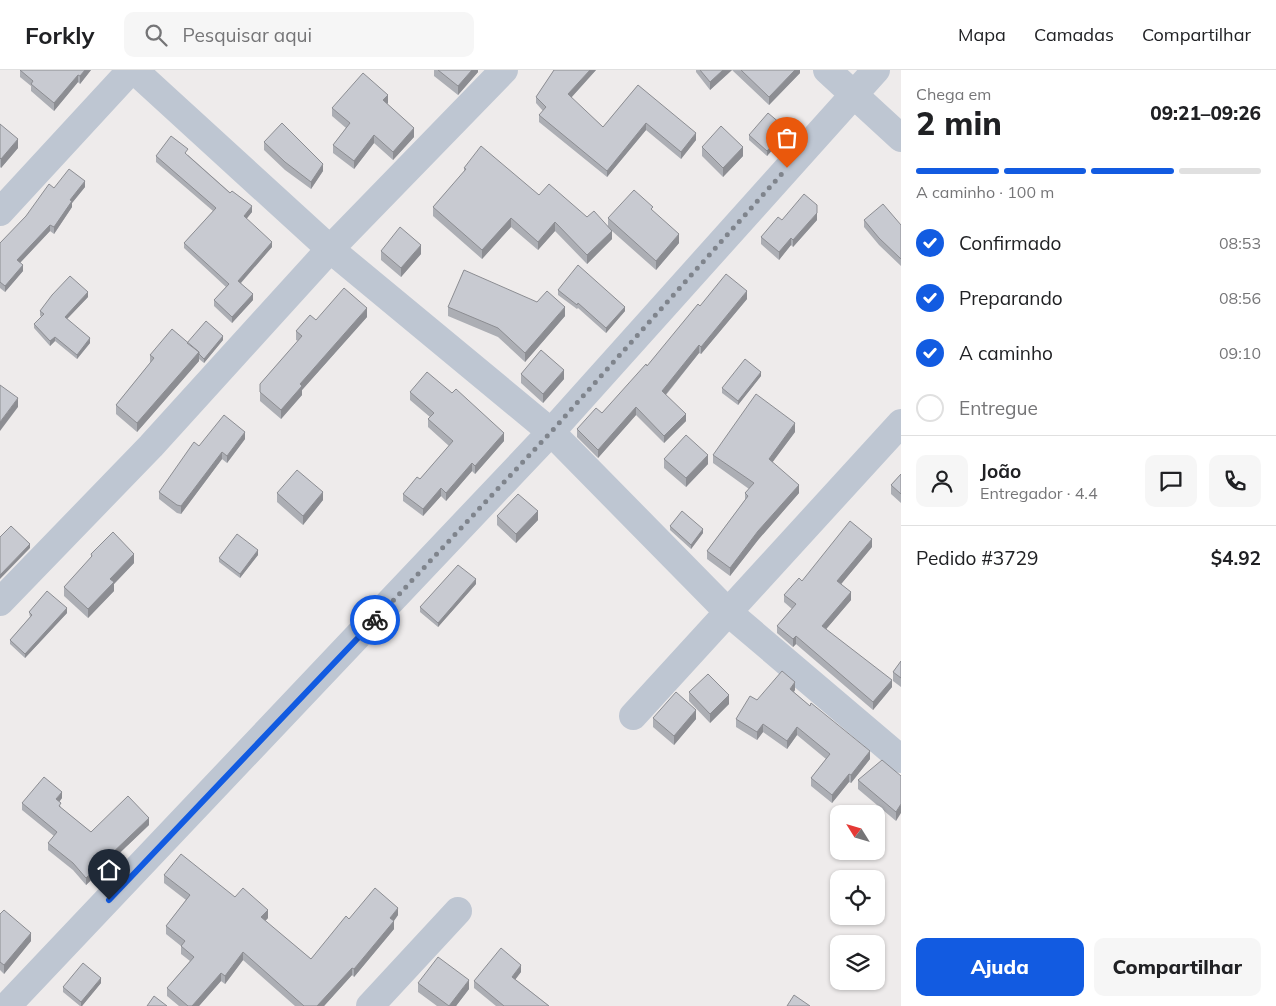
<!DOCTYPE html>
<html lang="pt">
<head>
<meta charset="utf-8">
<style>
	:root { --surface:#fff; --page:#f6f6f6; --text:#202124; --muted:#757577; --line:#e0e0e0; --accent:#125be1 }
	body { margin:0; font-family:Mulish,sans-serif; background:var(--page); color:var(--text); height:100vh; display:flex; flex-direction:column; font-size:19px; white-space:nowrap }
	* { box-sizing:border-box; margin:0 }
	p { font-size:16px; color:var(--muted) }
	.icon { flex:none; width:28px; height:28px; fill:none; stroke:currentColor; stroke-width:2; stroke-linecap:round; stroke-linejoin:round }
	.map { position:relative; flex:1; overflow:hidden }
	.panel { display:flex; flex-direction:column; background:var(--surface); width:375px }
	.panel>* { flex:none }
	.needle { width:32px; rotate:307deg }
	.tools { position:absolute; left:830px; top:735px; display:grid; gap:10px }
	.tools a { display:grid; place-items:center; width:55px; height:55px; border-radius:10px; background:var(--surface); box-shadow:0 1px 4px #0004; font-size:25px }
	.pin { position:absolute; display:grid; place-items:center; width:42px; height:42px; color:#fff; margin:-51px -21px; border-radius:50% 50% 50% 0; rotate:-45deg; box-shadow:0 0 5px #0007 }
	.pin .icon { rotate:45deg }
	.courier { position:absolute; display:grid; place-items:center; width:50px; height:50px; margin:-25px; border:4px solid #125be1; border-radius:50%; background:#fff; color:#222; box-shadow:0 1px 6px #0007 }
	.headline em { font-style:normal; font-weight:800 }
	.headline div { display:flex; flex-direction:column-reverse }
	.headline { display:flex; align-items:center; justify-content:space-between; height:85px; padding:0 15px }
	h1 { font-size:32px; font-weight:800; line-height:38px }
	.bar { display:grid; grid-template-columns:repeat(4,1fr); gap:8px 5px; align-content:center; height:60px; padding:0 15px }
	.bar i { height:6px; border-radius:4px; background:var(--line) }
	.bar .active { background:var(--accent) }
	.bar p { grid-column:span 4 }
	.line { display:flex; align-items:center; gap:12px; padding:0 15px; border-top:1px solid var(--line) }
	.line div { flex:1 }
	.round { display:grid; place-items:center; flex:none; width:52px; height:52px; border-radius:10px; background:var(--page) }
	ol { padding:0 15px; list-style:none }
	li { display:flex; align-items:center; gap:15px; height:55px }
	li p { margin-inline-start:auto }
	li .icon { padding:5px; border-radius:50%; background:var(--accent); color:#fff; stroke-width:4 }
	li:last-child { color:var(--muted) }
	li i { width:28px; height:28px; border:2px solid var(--line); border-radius:50% }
	.button { display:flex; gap:10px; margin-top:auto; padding:10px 15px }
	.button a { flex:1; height:58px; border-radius:10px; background:var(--accent); color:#fff; font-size:20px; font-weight:800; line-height:58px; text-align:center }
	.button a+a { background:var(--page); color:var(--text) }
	header { display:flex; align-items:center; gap:30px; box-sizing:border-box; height:70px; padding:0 25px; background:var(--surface); border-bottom:1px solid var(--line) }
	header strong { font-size:24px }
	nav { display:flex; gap:28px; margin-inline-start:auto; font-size:18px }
	.search { width:350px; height:45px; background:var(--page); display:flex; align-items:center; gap:12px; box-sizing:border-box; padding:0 18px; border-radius:10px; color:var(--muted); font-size:19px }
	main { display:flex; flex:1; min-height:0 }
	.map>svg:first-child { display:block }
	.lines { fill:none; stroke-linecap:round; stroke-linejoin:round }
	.street { stroke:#bec6d2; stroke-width:28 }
	.wall { fill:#acaeb4 }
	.shaded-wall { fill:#8c8d92 }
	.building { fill:#c8cad1; stroke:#8c8d92 }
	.done { stroke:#7f848c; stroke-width:5; stroke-dasharray:0 9 }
	.route { stroke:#125be1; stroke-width:6 }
</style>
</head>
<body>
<header>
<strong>Forkly</strong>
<div class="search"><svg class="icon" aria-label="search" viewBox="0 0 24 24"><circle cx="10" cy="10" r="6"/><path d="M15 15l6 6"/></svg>Pesquisar aqui</div>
<nav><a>Mapa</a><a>Camadas</a><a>Compartilhar</a></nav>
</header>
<main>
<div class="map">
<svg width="901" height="936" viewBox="0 0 901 936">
	<rect width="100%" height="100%" fill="#eeebeb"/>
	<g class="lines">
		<path class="street" d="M827,0L901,68
			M876,0L551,362L729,543L901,689
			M0,142L131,0
			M0,532L151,376L330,179L504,0
			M633,646L901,353
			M7,936L551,362L330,179L134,0
			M370,936L458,841"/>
	</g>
	<path class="wall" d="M20,0H91L80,14L78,12L54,41L31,21V16L20,7Z
		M434,0H478V2L458,25L434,6Z
		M554,0H596L571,28L603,57L638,15L696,70L681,89L646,60L607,107L539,52V45L543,41L536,33V27Z
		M696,0H732L710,20L696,2Z
		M732,0H800V3L769,35Z
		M388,33L387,34L414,67L393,90L374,73L354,99L333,83V75L346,58L332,46V38Z
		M0,54L18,78L1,98L0,97Z
		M787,63L767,86L749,70V65Z
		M264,72L323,101L311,119L285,100L264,80Z
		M702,77L743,86L723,107L702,86Z
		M188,85L252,142L246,149L272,177L241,213L253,230L232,253L214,236V230L226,217L184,178V173L213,141L156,92V86Z
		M464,98L539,125L587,147L608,156V148L653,141L679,173L656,200L612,161V169L587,194L555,161L538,180L511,157L482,189L433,146V137L464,102Z
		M85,117L72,133V137L54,164L50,161L20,193L23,201L5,222L0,218V173L54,118Z
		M782,150H817L793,177L791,175L779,190L761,174V167Z
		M864,150L901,155V196L879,175L864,157Z
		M381,181L421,184L401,207L381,190Z
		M558,220L625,241L606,263L578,238L577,239L558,225Z
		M88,227L67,249L90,273L77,289L55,271L50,276L34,258V254L41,247L40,245V241Z
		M747,229L701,284L699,283L666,325L686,351L664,373L636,345L598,388L577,367V359L602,343L647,296L700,236Z
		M448,237L565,246L525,292L498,267L448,246Z
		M367,247L302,320V325L281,349L260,331V314L298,271L296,270V261L316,250Z
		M223,270L204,293L199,289V291L137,362L116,344V335L150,293V285L187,273Z
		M521,304L564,309L543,333L521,313Z
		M761,306L738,335L722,323V318Z
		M410,322L504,371L475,404L472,401L446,431L441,426L423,446L403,431V424L420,409L449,376L428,357V349L430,347L410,330Z
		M795,362L772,392L799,423L758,470L730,506L707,489V481L745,430V423L749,419L713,393V385Z
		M245,369L227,393L222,389L181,444L177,443L159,429V422L199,376Z
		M664,389L708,394L686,417L664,398Z
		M901,404V433L891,424V415Z
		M277,423L323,430L303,455L277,432Z
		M497,446L538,450L516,473L497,455Z
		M670,456L703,463L691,479L670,460Z
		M872,477L841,514L851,530L826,559L892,617L873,640L796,574L793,577L777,563V556L792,539L784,532V525L802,511Z
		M91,484L134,493L114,514V521L88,548L64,526V517L91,488Z
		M258,485L240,508L219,492V488Z
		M476,514L438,557L420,542V537Z
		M29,542L67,543L25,588L10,574V570L30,547Z
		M901,591V617L893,611V602Z
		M795,620L794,622L870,689L851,713L849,712L832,733L811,716V708L826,689L797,665L787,679L763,662L757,670L736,657V649L757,630Z
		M689,622L729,634L710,653L689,631Z
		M653,648L696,649L674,675L653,657Z
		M901,706L896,751L858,719V710Z
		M62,728L59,732L61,738L91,762L149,755L86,815L73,800L48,780V773L54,766L22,740V733Z
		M164,805L235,827L268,848L265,851L311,889L349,849L398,845L394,851V859L354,907L352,905L324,936H295L243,890L225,914L221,911L199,936H179L167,926V918L190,891L181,884V876L166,864V856L186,830L164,813Z
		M0,844L31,871L4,904L0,900Z
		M521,902L515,909L549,936H496L474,918V911Z
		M101,913L82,936H80L63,922V917Z
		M418,913L469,919L456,936H437L418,922Z"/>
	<path class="shaded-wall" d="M85,0H91L80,14V6Z
		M472,0H478V2L458,25V16Z
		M590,0H596L568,31V24Z
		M723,0H732L710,20V12Z
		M795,0H800V3L769,35V27Z
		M78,5V12L54,41V33Z
		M388,25V33L383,38V30Z
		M646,53V60L607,107V101Z
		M414,58V67L393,90V82Z
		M787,59V63L767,86V81Z
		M696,63V70L681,89V82Z
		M374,65V73L354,99V91Z
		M18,69V78L1,98V89Z
		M743,77V86L723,107V98Z
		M323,94V101L311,119V112Z
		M85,111V117L72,133V137L54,164V157L70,130Z
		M252,136V142L244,152V146Z
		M817,143V150L793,177V170Z
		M511,148V157L482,189V180Z
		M555,152V161L538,180V172Z
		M50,155V161L17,196V190Z
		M612,161V169L587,194V185Z
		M679,164V173L656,200V191Z
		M791,168V175L779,190V182Z
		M272,172V177L238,216V211Z
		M421,175V184L401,207V198Z
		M23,195V201L5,222V216Z
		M747,221V229L701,284V277Z
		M88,222V227L65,251V247Z
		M253,224V230L232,253V247Z
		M565,237V246L525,292V283Z
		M625,237V241L606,263V258Z
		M367,238V247L302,320V325L281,349V340L300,314Z
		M223,266V270L204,293V289Z
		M55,267V271L50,276V271Z
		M90,268V273L77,289V285Z
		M699,275V283L662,329V321Z
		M199,282V291L137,362V353Z
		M564,300V309L543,333V324Z
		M761,302V306L738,335V331Z
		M18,328V337L0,361V352Z
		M636,337V345L598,388V380Z
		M686,344V351L664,373V366Z
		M795,353V362L769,397V389Z
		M245,362V369L227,393V386Z
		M504,363V371L475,404V396Z
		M222,382V389L181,444V436Z
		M708,385V394L686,417V408Z
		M472,393V401L446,431V423Z
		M799,415V423L758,470L730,506V498L758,461Z
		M441,418V426L423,446V439Z
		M323,422V430L303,455V446Z
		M538,441V450L516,473V464Z
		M703,459V463L691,479V475Z
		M872,469V477L837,519V511Z
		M30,474V478L0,509V505Z
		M258,480V485L240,508V504Z
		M134,484V493L114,514V521L88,548V539L110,509Z
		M476,509V514L438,557V553Z
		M851,522V530L822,564V556Z
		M67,538V543L25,588V584Z
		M796,566V574L793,577V569Z
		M892,610V617L873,640V632Z
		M795,612V620L790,627V619Z
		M729,625V634L710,653V644Z
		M696,640V649L674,675V666Z
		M763,654V662L757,670V662Z
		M797,657V665L787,679V671Z
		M870,681V689L851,713V705Z
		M849,704V712L832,733V725Z
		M62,722V728L56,736V729Z
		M901,734V743L896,751V742Z
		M149,748V755L86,815V808Z
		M398,838V845L390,856V848Z
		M268,840V848L261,855V847Z
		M394,851V859L354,907V899Z
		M31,863V871L4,904V895Z
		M243,882V890L225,914V906Z
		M521,895V902L512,914V907Z
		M352,898V905L324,936H317Z
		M221,903V911L199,936H192Z
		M101,908V913L82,936H81V932Z
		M469,910V919L456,936H449Z"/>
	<path class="building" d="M20,0H85L80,6L78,5L54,33L31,14L33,11Z
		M438,0H472L458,16Z
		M554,0H590L568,24L603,57L638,15L696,63L681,82L646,53L607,101L539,45L546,37L536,27Z
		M700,0H723L710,12Z
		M741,0H795L769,27Z
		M363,3L388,25L383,30L414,58L393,82L374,65L354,91L333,75L350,53L332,38Z
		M768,43L787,59L767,81L749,65Z
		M282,53L323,94L311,112L285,92L264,72Z
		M0,54L18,69L1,89L0,88Z
		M721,56L743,77L723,98L702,77Z
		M171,66L188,79L185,83L230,123L232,121L252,136L244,146L272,172L238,211L253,224L232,247L214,230L229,214L184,173L216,138L156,86Z
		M481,76L539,125L549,114L587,147L594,141L612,161L587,185L555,152L538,172L511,148L482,180L433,137L466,99L464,98Z
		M69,99L85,111L70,130L72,131L54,157L50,155L17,190L23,195L5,216L0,212V173L26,146L49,114L54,118Z
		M634,120L653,137L651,139L679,164L656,191L608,148Z
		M804,124L817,135V143L793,170L791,168L779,182L761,167L778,147L782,150Z
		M883,134L901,155V189L879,168L864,150Z
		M400,157L421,175L401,198L381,181Z
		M578,195L625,237L606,258L578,233L577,235L558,220Z
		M464,200L537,232L547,221L565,237L525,283L498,258L448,237Z
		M726,204L747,221L701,277L699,275L662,321L686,344L664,366L636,337L598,380L577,359L596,338L602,343L646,294L647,296L698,234L700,236Z
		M70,206L88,222L65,247L90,268L77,285L55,267L50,271L34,254L44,244L40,241L52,225Z
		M344,218L367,238L300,314L302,316L281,340L260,322V314L302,266L296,261L310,245L316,250Z
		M206,251L223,266L204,289L199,284V282L187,273Z
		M172,259L199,282L137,353L116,335L154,288L150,285Z
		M541,280L564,300L543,324L521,304Z
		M745,289L761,302L738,331L722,318Z
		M427,302L452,323L456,319L504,363L475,396L472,393L446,423L441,418L423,439L403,424L417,407L420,409L453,371L428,349L434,343L410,322Z
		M0,315L18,328L0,352Z
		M756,324L795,353L769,389L799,415L758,461L730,498L707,481L748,426L745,423L754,413L713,385Z
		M224,345L245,362L227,386L222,382L181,436L177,435L159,422L194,372L199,376Z
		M686,365L708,385L686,408L664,389Z
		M297,400L323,422L303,446L277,423Z
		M901,404V424L891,415Z
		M518,424L538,441L516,464L497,446Z
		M682,441L703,459L691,475L670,456Z
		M850,451L872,469L837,511L851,522L822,556L892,610L873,632L796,566L793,569L777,556L796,534L784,525L799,508L802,511Z
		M11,456L30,474L0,505V467Z
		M113,462L134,484L110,509L114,512L88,539L64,517L92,486L91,484Z
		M237,464L258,480L240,504L219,488Z
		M458,495L476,509L438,553L420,537Z
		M47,521L67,538L25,584L10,570L32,545L29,542Z
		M901,591V608L893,602Z
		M782,601L795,612L790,619L810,636L811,633L870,681L851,705L849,704L832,725L811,708L830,684L797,657L787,671L763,654L757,662L736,649L750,626L757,630Z
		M708,604L729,625L710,644L689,622Z
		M676,622L696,640L674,666L653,648Z
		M882,690L901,706V734L896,742L858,710Z
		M44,707L62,722L56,729L61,733L59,736L91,762L128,726L149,748L86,808L73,793L48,773L57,762L22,733Z
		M181,784L235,827L243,818L268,840L261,847L311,889L346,846L349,849L375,818L398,838L390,848L394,851L354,899L352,898L317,936H304L243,882L225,906L221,903L192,936H188L167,918L194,887L181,876L185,871L166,856L190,825L164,805Z
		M4,840L31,863L4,895L0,892V844Z
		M501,878L521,895L512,907L549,936H504L474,911Z
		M438,887L469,910L449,936L418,913Z
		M83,893L101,908L81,932L63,917Z
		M794,925L810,936H787Z
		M154,926L167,936H147Z"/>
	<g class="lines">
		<path class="done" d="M375,550L551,362L787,98"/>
		<path class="route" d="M109,830L375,550"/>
	</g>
</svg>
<div class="tools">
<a><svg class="needle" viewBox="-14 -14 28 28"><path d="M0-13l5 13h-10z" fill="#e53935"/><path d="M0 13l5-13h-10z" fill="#757577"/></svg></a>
<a><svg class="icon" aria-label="locate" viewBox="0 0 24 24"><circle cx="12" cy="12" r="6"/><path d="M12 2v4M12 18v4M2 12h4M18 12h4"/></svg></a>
<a><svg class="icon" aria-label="layers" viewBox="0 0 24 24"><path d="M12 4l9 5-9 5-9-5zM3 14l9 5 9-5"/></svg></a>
</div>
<div class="pin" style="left:787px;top:98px;background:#ea580c"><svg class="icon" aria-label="bag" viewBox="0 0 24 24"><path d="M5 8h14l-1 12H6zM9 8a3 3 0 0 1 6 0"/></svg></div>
<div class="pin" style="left:109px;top:830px;background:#1f2937"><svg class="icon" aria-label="home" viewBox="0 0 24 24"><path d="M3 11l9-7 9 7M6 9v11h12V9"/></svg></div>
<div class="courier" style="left:375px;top:550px"><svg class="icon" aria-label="bike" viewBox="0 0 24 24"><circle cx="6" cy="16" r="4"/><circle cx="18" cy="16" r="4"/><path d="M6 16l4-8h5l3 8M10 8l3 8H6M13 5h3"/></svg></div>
</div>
<section class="panel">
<div class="headline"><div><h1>2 min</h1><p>Chega em</p></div><em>09:21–09:26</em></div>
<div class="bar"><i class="active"></i><i class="active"></i><i class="active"></i><i></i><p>A caminho · 100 m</p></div>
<ol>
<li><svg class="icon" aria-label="check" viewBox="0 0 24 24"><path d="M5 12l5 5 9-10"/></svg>Confirmado<p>08:53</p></li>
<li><svg class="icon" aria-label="check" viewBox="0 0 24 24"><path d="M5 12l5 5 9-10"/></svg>Preparando<p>08:56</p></li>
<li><svg class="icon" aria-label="check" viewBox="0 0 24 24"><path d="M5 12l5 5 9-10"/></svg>A caminho<p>09:10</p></li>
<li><i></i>Entregue</li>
</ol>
<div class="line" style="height:90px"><a class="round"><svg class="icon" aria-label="person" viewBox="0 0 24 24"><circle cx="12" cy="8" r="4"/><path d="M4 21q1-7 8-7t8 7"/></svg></a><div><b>João</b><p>Entregador · 4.4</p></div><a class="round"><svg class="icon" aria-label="chat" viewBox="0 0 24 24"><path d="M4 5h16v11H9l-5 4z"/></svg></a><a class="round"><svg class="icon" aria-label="phone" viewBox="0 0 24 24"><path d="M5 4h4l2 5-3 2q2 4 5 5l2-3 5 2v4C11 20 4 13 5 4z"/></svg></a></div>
<div class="line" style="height:65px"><div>Pedido #3729</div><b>$4.92</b></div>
<div class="button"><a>Ajuda</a><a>Compartilhar</a></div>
</section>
</main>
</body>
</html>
